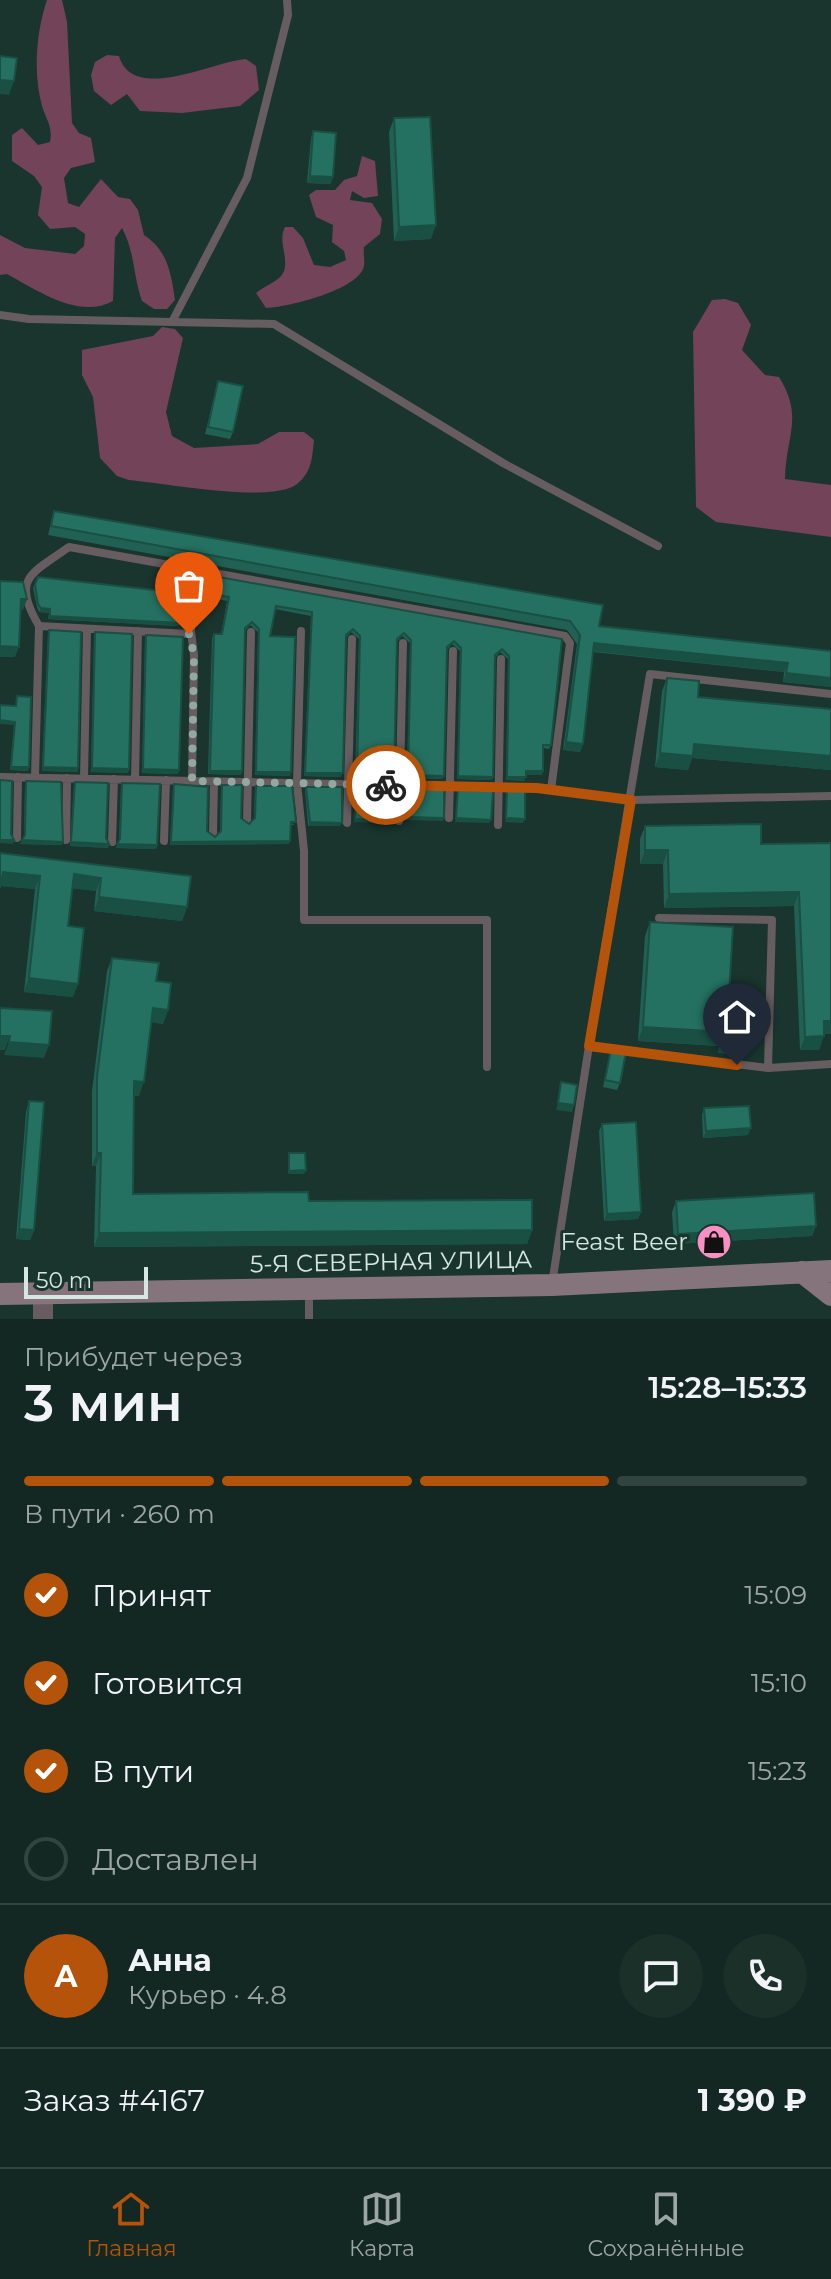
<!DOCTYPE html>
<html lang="ru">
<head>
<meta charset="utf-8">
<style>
	:root { --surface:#132822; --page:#1c302a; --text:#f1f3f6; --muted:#9da6a5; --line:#324440; --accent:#b45309 }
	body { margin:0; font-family:Montserrat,sans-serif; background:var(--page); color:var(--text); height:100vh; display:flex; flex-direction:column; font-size:30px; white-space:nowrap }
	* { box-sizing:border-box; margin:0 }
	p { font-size:26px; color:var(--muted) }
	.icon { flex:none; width:44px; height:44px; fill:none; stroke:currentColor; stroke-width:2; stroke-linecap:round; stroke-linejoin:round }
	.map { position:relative; height:1319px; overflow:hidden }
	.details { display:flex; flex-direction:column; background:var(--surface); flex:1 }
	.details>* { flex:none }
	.scale { position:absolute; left:24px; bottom:20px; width:124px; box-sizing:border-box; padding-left:8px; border:4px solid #d6e6e1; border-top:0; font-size:22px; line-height:28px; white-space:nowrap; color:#d6e6e1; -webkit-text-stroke:6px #19352e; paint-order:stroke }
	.pin { position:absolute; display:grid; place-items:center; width:68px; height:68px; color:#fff; margin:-82px -34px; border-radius:50% 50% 50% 0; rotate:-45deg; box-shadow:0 0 8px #0007 }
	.pin .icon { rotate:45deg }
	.courier { position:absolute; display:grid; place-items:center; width:80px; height:80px; margin:-40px; border:6px solid #b45309; border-radius:50%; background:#fff; color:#222; box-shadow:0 2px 10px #0007 }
	.overview em { font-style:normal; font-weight:600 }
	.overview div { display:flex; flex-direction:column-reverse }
	.overview { display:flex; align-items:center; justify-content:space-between; height:136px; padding:0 24px }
	h1 { font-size:52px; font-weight:600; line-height:60px }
	.bar { display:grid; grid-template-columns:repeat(4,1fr); gap:12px 8px; align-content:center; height:96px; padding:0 24px }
	.bar i { height:10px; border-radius:6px; background:var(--line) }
	.bar .on { background:var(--accent) }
	.bar p { grid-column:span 4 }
	.line { display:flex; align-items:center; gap:20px; padding:0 24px; border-top:2px solid var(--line) }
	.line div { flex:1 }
	.round { display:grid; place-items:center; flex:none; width:84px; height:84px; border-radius:42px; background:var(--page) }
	ol { padding:0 24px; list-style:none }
	li { display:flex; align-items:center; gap:24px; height:88px }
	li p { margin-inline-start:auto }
	li .icon { padding:8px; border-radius:50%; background:var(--accent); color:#fff; stroke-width:4 }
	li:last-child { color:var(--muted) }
	li i { width:44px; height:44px; border:4px solid var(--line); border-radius:50% }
	.tab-bar { display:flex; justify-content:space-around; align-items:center; height:112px; border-top:2px solid var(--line); background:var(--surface); font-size:22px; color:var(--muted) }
	.tab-bar a { display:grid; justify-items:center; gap:4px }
	.tab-bar .on { color:var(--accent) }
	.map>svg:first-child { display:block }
	.green { fill:#724359 }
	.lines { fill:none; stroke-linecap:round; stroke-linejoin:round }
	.service { stroke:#675c60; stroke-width:8 }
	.tertiary { stroke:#675c60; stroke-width:20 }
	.secondary { stroke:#86747c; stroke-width:22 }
	.wall { fill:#206153 }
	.shaded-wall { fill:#1a4f44 }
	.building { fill:#257161; stroke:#1a4f44; stroke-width:2 }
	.done { stroke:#94a8a2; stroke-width:8; stroke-dasharray:0 14.4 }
	.route { stroke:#b45309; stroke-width:10 }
	.labels { text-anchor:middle; stroke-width:6; stroke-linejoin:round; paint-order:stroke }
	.poi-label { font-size:24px; fill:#d6e6e1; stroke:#19352e; text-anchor:end }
	.street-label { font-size:24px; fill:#d6e6e1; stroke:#19352e }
</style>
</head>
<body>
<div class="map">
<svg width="831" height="1319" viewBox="0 0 831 1319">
	<rect width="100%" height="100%" fill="#19352e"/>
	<path class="green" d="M47,0H62L67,22L72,123L79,133L91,138L95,162L71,168L64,178L68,203L79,207L101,179L118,197L130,199L138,210L144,235C168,251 171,273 175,300L167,309H154L142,301C133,276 135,252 122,228L115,238L113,301C79,320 37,290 7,274L0,275V235L25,248L75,254L84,246L85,234L75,227L50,229L38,215L42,187L34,176L12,161V135L22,128L38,145L50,142C53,126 46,120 42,106C33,74 36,32 47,0Z
		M107,55L119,56C133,104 214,61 246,59L256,66L259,90L240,106L182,113L140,111L127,94L111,105L94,91L91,75L95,62Z
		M362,156L375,161L378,196L364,198L352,191L350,200L372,203L382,219L380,234L364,247C363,253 365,260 364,266C359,290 288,307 266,308L256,293C263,287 272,284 279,278C294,265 276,243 285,227H293L303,238L314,265L330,267L346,260L344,251L332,242L333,225L316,217L309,195L316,190H335L344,180L357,176Z
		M725,299L738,303L751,325L742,350L765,375L779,377C804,417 786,435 785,479L831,485V537L716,522L696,507L693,332L712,300Z
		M162,327L175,329L183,338L166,412L172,436L194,448L258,444L279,432H304L314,440C312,458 312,472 297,484C271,504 164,483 129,480L117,476L100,458L93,397L82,375V350L153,336Z"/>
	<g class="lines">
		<path class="service" d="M0,315L29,319L274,324L503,463L658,546
			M173,320L247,178L288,15L287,0
			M183,568L194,655L192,781
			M301,631L297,783L304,851V920H487V1067
			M189,634L39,626C11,578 31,574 69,547L565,636L570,643L551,790
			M0,777L537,788L631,800L831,796
			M35,777L39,626
			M84,778L87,629
			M135,780L138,631
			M449,818L453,651
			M247,821L251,632
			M399,821L403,643
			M347,823L352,639
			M498,825L501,659
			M213,834L214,781
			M17,838L18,777
			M66,840L67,778
			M164,841L166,780
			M112,842L114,779
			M659,918L772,920L768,1068
			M589,1046L650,674L831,694
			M552,1284L589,1046L768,1068L831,1064
			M309,1290V1319"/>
		<path class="tertiary" d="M43,1319V1294"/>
		<path class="secondary" d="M802,1272L831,1295
			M0,1294L552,1285L831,1271"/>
	</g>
	<path class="wall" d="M394,118L431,239L394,241L389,132Z
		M313,131L331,184L307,183L311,138Z
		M218,381L233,432L230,439L205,434Z
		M54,511L599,626L831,651V687L783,682L784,672L593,652L583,744L580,752L563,750L577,644L567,630L48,535Z
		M197,573L562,639L551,745L549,749L543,748V771L542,775H526L524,781L506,780L508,659L500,652L495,658L492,780L457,779L460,651L452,644L447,650L443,779L407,778L410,643L402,636L397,642L393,778L355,777L359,639L351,632L346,638L341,777L304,776L311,616L275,609L270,636L290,776L255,775L258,632L250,625L245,631L242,771L241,775L208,774L212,638L214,634H221L227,601L193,594Z
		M38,577L178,626L48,619L49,613L39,612L37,607L33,588Z
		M49,630L78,768L77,772L42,771L48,633Z
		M95,632L129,769L128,773L91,772L94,636Z
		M146,635L179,770L178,774L142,773L145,639Z
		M667,678L698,697L831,709V770L692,758L688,770L655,767L662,691Z
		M17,696L28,771L10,770Z
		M26,781L62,845L20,844L24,837L25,785Z
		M75,782L109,844L108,848L70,846L74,786Z
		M122,783L157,845L156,849L116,848L119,841L121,786Z
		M174,784L207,831L215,837L220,832L221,789L222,785L241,818L249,824L254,820L255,789L256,786L294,825H291L289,844L170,845L173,788Z
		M306,787L340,826H308L305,790Z
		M645,826L761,844L831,843L824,1034L819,1050H800L794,906L664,908L663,864H640V839Z
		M0,853L191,876L187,907L182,921L94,911L96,891L72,888L68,926L73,997L24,992L35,889L1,886Z
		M650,922L728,1011L742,1040L737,1054L718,1053L719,1046L638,1041L645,936Z
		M112,958L156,981L168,1010L163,1024L151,1022L139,1096H134L133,1194L309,1201L532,1230L527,1244L94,1247L96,1166H92V1091L107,971Z
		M611,1049L620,1083L617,1090L603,1087Z
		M29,1101L34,1230L30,1240L16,1239L26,1112Z
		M704,1108L748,1135L703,1138L702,1115Z
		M602,1124L641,1212L638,1219L604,1221L599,1131Z
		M676,1201L816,1226L812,1236L674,1244L672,1212Z"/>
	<path class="shaded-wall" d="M0,80L14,81L9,95L0,94Z
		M310,176L333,177L331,184L307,183Z
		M436,225L431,239L394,241L399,227Z
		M21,599H27L23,610L17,609Z
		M41,608L50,609L49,613L39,612Z
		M50,616L180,623L178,626L48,619Z
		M594,643L788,663L784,672L591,651Z
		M0,646L19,647L15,657H0Z
		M786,673L831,678V687L783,682Z
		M0,720L15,722L13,725L0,724Z
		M566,742L583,744L580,752L563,750Z
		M694,744L831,756V770L692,758L688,770L655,767L660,753Z
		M11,767H29L28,771L10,770Z
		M43,767L78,768L77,772L42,771Z
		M92,768L129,769L128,773L91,772Z
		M143,769L179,770L178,774L142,773Z
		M210,771H242L241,775L208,774Z
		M526,771H543L542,775H525Z
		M256,772H291L290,776L255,775Z
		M305,773H343L341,777L304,776Z
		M357,774H394L393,778L355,777Z
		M408,775L444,776L443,779L407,778Z
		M458,776L493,777L492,780L457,779Z
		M507,777H526L524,781L506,780Z
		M407,817L444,818L443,821L406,820Z
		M456,818L491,820L489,823L455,822Z
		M506,818L525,819L523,823L505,822Z
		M355,819L390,820L389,823L354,822Z
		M310,822L342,823L340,826H308Z
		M0,840H14L13,844L0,843Z
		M22,840L63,842L62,845L20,844Z
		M290,841L289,844L170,845L171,842Z
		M71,842L109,844L108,848L70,846Z
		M117,844L157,845L156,849L116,848Z
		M645,850H668L663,864H640Z
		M3,872L40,876L35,889L0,886Z
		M74,874L101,878L96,891L69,888Z
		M799,892L794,906L664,908L669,894Z
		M99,897L187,907L182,921L94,911Z
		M29,978L78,984L73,997L24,992Z
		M153,1008L168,1010L163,1024L148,1022Z
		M824,1021H831V1034H819Z
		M643,1027L724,1032L719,1046L638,1041Z
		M0,1036H10L5,1050H0Z
		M824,1036L819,1050H800L805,1037Z
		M723,1039L742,1040L737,1054L718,1053Z
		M9,1042L49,1045L44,1058L4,1055Z
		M134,1081L144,1082L139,1096L129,1095Z
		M558,1103L574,1105L572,1112L556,1110Z
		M751,1128L748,1135L703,1138L706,1131Z
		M97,1153H101L96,1166H92Z
		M306,1170L304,1174H287L289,1171Z
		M641,1212L638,1219L604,1221L607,1214Z
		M816,1226L812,1236L674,1244L678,1234Z
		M19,1229L34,1230L30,1240L16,1239Z
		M532,1230L527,1244L94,1247L99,1233Z"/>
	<path class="building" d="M0,56L17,58L14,81L0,80Z
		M430,117L436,225L399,227L394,118Z
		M313,131L336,133L333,177L310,176Z
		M218,381L243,386L233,432L208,427Z
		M54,511L603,605L599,626L831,651V678L786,673L788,663L594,643L583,744L566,742L580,635L570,621L51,526Z
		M197,573L562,639L551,745H543V771H526V777H507L509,656L502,649L495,655L493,777L458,776L461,648L454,641L447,647L444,776L408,775L411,640L404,633L397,639L394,774H357L360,636L353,629L346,635L343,773H305L312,612L276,606L270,636L295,637L291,772H256L259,629L252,622L245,628L242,771H210L214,634H222L229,597L195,591Z
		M38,577L181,593L180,623L50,616V609L41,608L38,604L35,584Z
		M0,581L23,582L27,599H21L19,647L0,646Z
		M49,630L81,632L78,768L43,767Z
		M95,632L132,634L129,769L92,768Z
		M146,635L183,637L179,770L143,769Z
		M667,678L699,681L698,697L831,709V756L694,744L693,756L660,753Z
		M17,696L31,697L29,767H11L15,722L0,720V705L16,706Z
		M0,780L12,781L11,834L14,840H0Z
		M26,781L61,782L63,842L22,840L25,835Z
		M75,782L108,783L106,838L109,844L71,842Z
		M122,783L160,784L157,845L117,844L120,839Z
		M174,784L208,787L207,831L215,837L221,831L222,785H242L241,818L249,824L255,818L256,786H292L296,822H291L290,841L171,842Z
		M306,787H342V823L310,822Z
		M356,788H394L390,820L355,819Z
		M408,789L444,790V818L407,817Z
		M458,790L493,791L491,820L456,818Z
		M507,791H525V819L506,818Z
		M761,824V844L831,843V1021H824V1036L805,1037L799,892L669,894L668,850H645V826Z
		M0,853L191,876L187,907L99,897L101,878L74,874L68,926L84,928L78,984L29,978L40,876L3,872L0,888Z
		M650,922L733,927L728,1011H744L742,1040L723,1039L724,1032L643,1027Z
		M112,958L159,963L156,981L171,983L168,1010L153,1008L144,1082L134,1081L133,1194L308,1192L309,1201L532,1200V1230L99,1233L101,1153H97V1077Z
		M0,1008L52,1011L49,1045L9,1042L10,1036H0Z
		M611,1049L626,1052L620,1083L605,1080Z
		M561,1082L577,1085L574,1105L558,1103Z
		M29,1101L44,1102L34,1230L19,1229Z
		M749,1106L751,1128L706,1131L704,1108Z
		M636,1122L641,1212L607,1214L602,1124Z
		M289,1153H305L306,1170L289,1171Z
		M814,1193L816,1226L678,1234L676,1201Z"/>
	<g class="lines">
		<path class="done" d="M189,634L194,655L192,781L386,785"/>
		<path class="route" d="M386,785L537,788L631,800L589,1046L737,1065"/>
	</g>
	<defs>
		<symbol id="shop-disc" viewBox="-11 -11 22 22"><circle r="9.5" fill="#fb8fc3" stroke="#19352e"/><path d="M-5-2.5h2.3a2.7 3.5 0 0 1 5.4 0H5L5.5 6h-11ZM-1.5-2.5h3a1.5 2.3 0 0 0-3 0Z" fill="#111"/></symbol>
	</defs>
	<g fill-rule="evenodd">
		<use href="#shop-disc" x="694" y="1222" width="40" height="40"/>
	</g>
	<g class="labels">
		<g class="poi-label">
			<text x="688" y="1250">Feast Beer</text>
		</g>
		<g class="street-label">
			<text transform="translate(391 1262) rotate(-1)" y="8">5-Я СЕВЕРНАЯ УЛИЦА</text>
		</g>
	</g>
</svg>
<div class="scale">50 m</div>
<div class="pin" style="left:189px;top:634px;background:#ea580c"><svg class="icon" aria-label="bag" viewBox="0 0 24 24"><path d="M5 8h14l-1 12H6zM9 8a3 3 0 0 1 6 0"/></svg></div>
<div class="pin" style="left:737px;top:1065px;background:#1f2937"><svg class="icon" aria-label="home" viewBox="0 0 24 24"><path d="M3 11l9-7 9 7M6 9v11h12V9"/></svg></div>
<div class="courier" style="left:386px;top:785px"><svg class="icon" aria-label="bike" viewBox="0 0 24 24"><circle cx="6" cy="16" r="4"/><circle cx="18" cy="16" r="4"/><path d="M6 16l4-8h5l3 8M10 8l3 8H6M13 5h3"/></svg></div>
</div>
<section class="details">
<div class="overview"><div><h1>3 мин</h1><p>Прибудет через</p></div><em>15:28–15:33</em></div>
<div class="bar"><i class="on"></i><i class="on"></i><i class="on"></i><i></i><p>В пути · 260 m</p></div>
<ol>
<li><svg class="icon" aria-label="check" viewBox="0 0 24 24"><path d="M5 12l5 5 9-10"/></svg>Принят<p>15:09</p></li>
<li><svg class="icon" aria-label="check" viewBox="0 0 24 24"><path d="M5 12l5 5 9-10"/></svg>Готовится<p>15:10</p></li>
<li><svg class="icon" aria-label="check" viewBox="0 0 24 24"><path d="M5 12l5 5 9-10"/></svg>В пути<p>15:23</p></li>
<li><i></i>Доставлен</li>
</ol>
<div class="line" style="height:144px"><b class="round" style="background:var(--accent);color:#fff">А</b><div><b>Анна</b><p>Курьер · 4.8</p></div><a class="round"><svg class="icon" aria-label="chat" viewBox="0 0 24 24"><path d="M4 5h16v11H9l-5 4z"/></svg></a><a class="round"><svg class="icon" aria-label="phone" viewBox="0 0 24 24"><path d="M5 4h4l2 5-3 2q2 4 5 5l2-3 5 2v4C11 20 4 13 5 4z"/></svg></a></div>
<div class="line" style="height:104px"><div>Заказ #4167</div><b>1 390 ₽</b></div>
</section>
<nav class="tab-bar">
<a class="on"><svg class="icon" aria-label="home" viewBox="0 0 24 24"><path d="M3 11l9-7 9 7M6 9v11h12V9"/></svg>Главная</a>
<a><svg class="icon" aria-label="map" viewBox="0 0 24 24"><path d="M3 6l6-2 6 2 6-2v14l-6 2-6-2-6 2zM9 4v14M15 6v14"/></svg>Карта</a>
<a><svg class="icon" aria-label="saved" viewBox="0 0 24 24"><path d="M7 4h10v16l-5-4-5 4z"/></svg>Сохранённые</a>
</nav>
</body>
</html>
